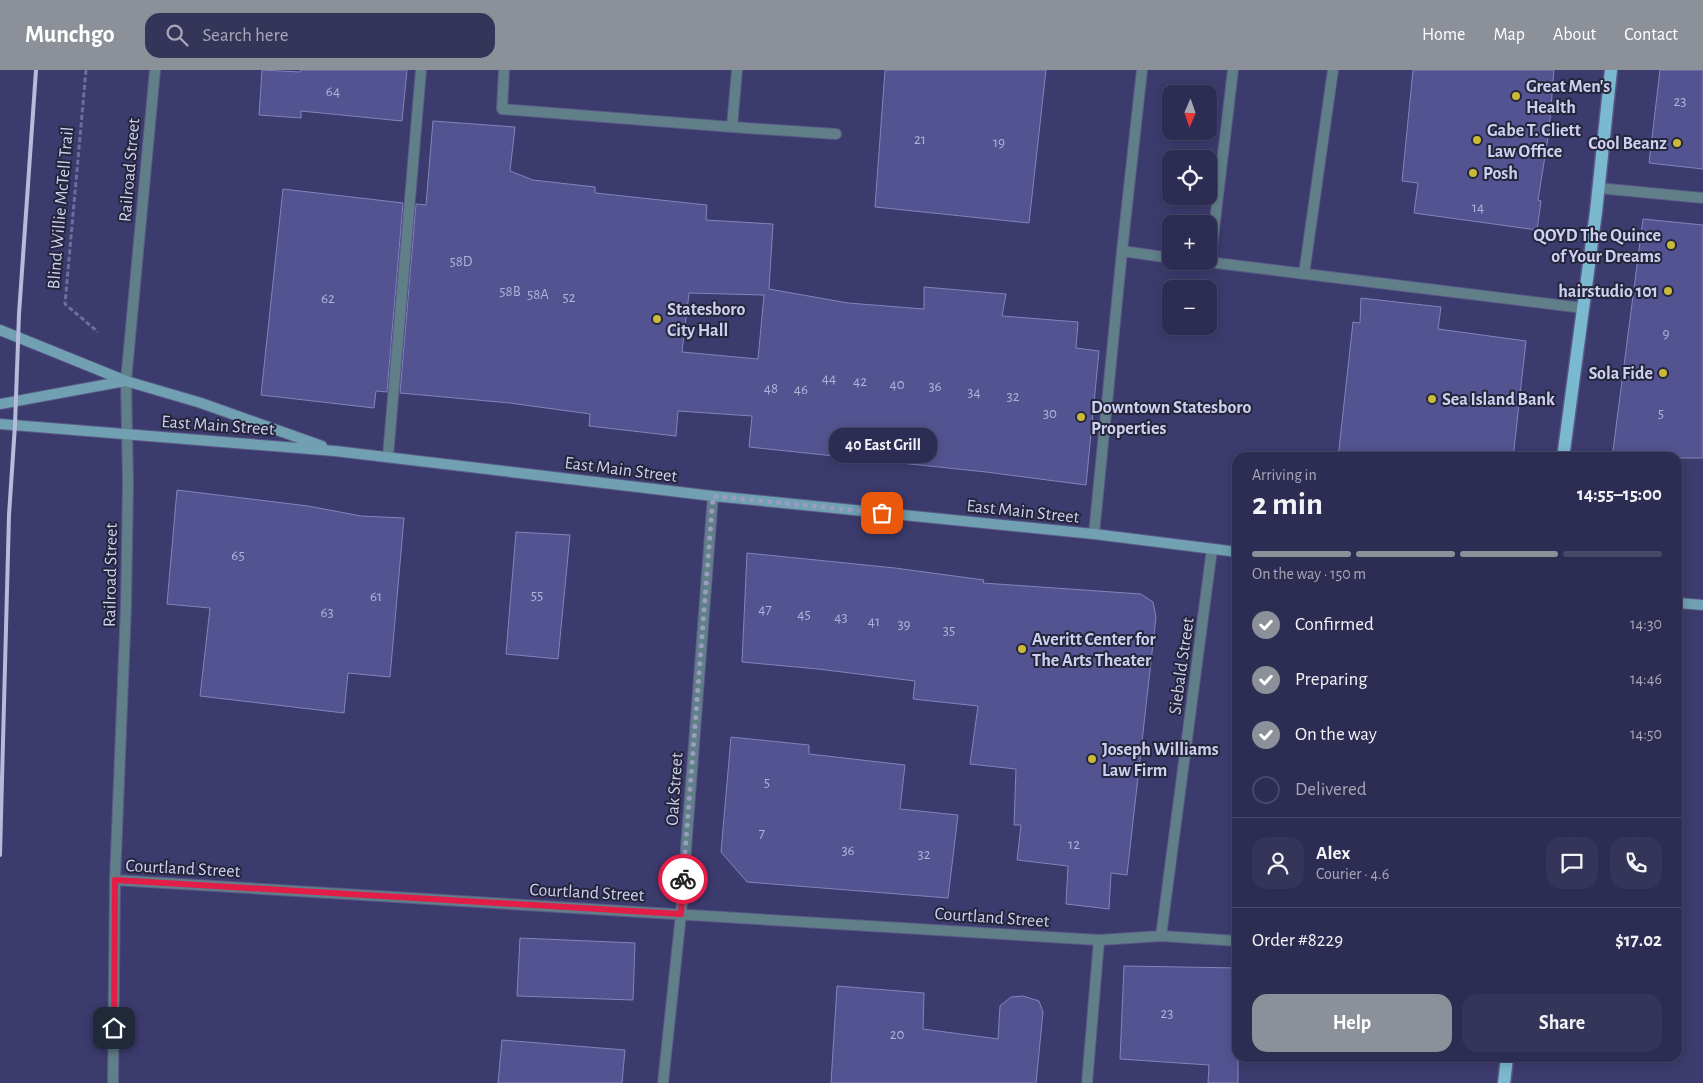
<!DOCTYPE html>
<html lang="en">
<head>
<meta charset="utf-8">
<style>
	:root { --surface:#2d2c52; --page:#353459; --text:#f1f3f6; --muted:#a7a7b8; --line:#484869; --accent:#8c9099 }
	body { margin:0; font-family:"Alegreya Sans",sans-serif; background:var(--page); color:var(--text); height:100vh; display:flex; flex-direction:column; font-size:19px; white-space:nowrap }
	* { box-sizing:border-box; margin:0 }
	p { font-size:16px; color:var(--muted) }
	.icon { flex:none; width:28px; height:28px; fill:none; stroke:currentColor; stroke-width:2; stroke-linecap:round; stroke-linejoin:round }
	.map { position:relative; flex:1; overflow:hidden }
	.panel { position:absolute; left:1232px; top:382px; width:450px; height:610px; display:flex; flex-direction:column; background:var(--surface); border-radius:15px; box-shadow:0 2px 12px #0003,0 0 0 1px var(--line) }
	.panel>* { flex:none }
	.needle { width:32px; rotate:182deg }
	.controls { position:absolute; left:1162px; top:15px; display:grid; gap:10px }
	.controls a { display:grid; place-items:center; width:55px; height:55px; border-radius:10px; background:var(--surface); box-shadow:0 2px 12px #0003,0 0 0 1px var(--line); font-size:25px }
	.pin { position:absolute; display:grid; place-items:center; width:42px; height:42px; color:#fff; margin:-21px; border-radius:10px; box-shadow:0 2px 8px #0006 }
	.courier { position:absolute; display:grid; place-items:center; width:50px; height:50px; margin:-25px; border:4px solid #e11d48; border-radius:50%; background:#fff; color:#222; box-shadow:0 1px 6px #0007 }
	.bubble { position:absolute; height:35px; border-radius:15px; background:var(--surface); box-shadow:0 2px 12px #0003,0 0 0 1px var(--line); font-size:16px; font-weight:600; line-height:35px; text-align:center }
	.overview em { font-style:normal; font-weight:600 }
	.overview div { display:flex; flex-direction:column-reverse }
	.overview { display:flex; align-items:center; justify-content:space-between; height:85px; padding:0 20px }
	h1 { font-size:32px; font-weight:600; line-height:38px }
	.bar { display:grid; grid-template-columns:repeat(4,1fr); gap:8px 5px; align-content:center; height:60px; padding:0 20px }
	.bar i { height:6px; border-radius:4px; background:var(--line) }
	.bar .selected { background:var(--accent) }
	.bar p { grid-column:span 4 }
	.line { display:flex; align-items:center; gap:12px; padding:0 20px; border-top:1px solid var(--line) }
	.line div { flex:1 }
	.round { display:grid; place-items:center; flex:none; width:52px; height:52px; border-radius:15px; background:var(--page) }
	ol { padding:0 20px; list-style:none }
	li { display:flex; align-items:center; gap:15px; height:55px }
	li p { margin-inline-start:auto }
	li .icon { padding:5px; border-radius:50%; background:var(--accent); color:#fff; stroke-width:4 }
	li:last-child { color:var(--muted) }
	li i { width:28px; height:28px; border:2px solid var(--line); border-radius:50% }
	.cta { display:flex; gap:10px; margin-top:auto; padding:10px 20px }
	.cta a { flex:1; height:58px; border-radius:15px; background:var(--accent); color:#fff; font-size:20px; font-weight:600; line-height:58px; text-align:center }
	.cta a+a { background:var(--page); color:var(--text) }
	header { display:flex; align-items:center; gap:30px; box-sizing:border-box; height:70px; padding:0 25px; background:var(--accent); color:#fff }
	header strong { font-size:24px }
	nav { display:flex; gap:28px; margin-inline-start:auto; font-size:18px }
	.search { width:350px; height:45px; background:var(--page); display:flex; align-items:center; gap:12px; box-sizing:border-box; padding:0 18px; border-radius:15px; color:var(--muted); font-size:19px }
	.map>svg:first-child { display:block }
	.building { fill:#535391; stroke:#8284bc; fill-rule:evenodd }
	.lines { fill:none; stroke-linecap:round; stroke-linejoin:round }
	.lane-casing { stroke:#595987; stroke-width:12 }
	.street-casing { stroke:#595987; stroke-width:12 }
	.secondary-casing { stroke:#595987; stroke-width:12 }
	.primary-casing { stroke:#595987; stroke-width:15 }
	.path { stroke:#6e6e9a; stroke-width:3; stroke-dasharray:5 2.5; stroke-linecap:butt }
	.lane { stroke:#617f89; stroke-width:10 }
	.street { stroke:#617f89; stroke-width:10 }
	.secondary { stroke:#70a0b1; stroke-width:10 }
	.primary { stroke:#7ab9d0; stroke-width:12 }
	.rail { stroke:#b8badc; stroke-width:4 }
	.done { stroke:#9b9cc2; stroke-width:5; stroke-dasharray:0 9 }
	.route { stroke:#e11d48; stroke-width:6 }
	.poi-dot { fill:#c9ba3a; stroke:#25253c; stroke-width:2 }
	.labels { text-anchor:middle; stroke-width:4; stroke-linejoin:round; paint-order:stroke }
	.number-label { font-size:15px; fill:#afb1d8 }
	.poi-label { font-size:18px; font-weight:bold; fill:#ced0ef; stroke:#25253c; text-anchor:start }
	.street-label { font-size:18px; fill:#ced0ef; stroke:#25253c }
</style>
</head>
<body>
<header>
<strong>Munchgo</strong>
<div class="search"><svg class="icon" aria-label="search" viewBox="0 0 24 24"><circle cx="10" cy="10" r="6"/><path d="M15 15l6 6"/></svg>Search here</div>
<nav><a>Home</a><a>Map</a><a>About</a><a>Contact</a></nav>
</header>
<div class="map">
<svg width="1703" height="1013" viewBox="0 0 1703 1013">
	<rect width="100%" height="100%" fill="#3c3b6d"/>
	<path class="building" d="M262,0L300,2L301,0H407L402,51L301,41V48L259,45Z
		M885,0H1046L1029,153L875,137Z
		M1413,0H1554L1549,61L1538,130L1541,131L1537,160L1414,143L1418,113L1402,111Z
		M1660,0H1703V99L1649,93Z
		M433,51L515,57L510,101L533,110L595,117V123L707,135L706,150L773,154L769,219L848,233L924,239V217L1006,224L1002,246L1078,252L1076,278L1099,281L1086,415L986,402L749,377L752,346L678,341L676,366L589,356L590,344L510,333L400,323L416,134L426,135ZM689,223L764,225L758,289L682,282Z
		M283,119L403,133L387,322L376,321L374,338L261,325Z
		M1643,149L1703,155V388H1612Z
		M1361,228L1441,237L1438,259L1526,271L1513,388H1338L1353,252L1360,253Z
		M177,420L308,436L361,446L404,448L390,607L348,603L344,643L200,626L210,538L167,534Z
		M516,462L570,465L558,589L506,584Z
		M747,483L895,498L984,510L983,513L1141,524L1153,532L1156,547L1127,805L1111,803L1109,839L1066,834L1068,796L1017,790L1021,755H1014L1016,699L970,694L978,636L913,629L915,611L818,599L742,592Z
		M731,667L809,675V684L905,695L900,739L958,745L948,828L747,812L721,782Z
		M520,868L635,873L633,930L517,926Z
		M1124,896L1238,898V1013H1208L1209,995L1120,989Z
		M837,916L924,923L923,959L998,969L1000,936L1011,927L1023,926L1039,931L1043,942L1036,1013H831Z
		M502,970L625,980L622,1013H498Z"/>
	<g class="lines">
		<defs>
			<path id="lane" d="M504,0L502,39L732,57L737,0
				M732,57L836,64
				M1122,181L1171,188
				M1200,191L1583,238
				M1210,193L1233,0
				M1304,204L1333,0
				M1094,464L1122,181L1142,0"/>
			<path id="street" d="M1598,118L1703,128
				M388,386L421,0
				M115,810L1099,870L1161,866L1238,871
				M1161,866L1212,479
				M113,1013L115,810L126,536L128,412L126,311L155,0
				M663,1013L681,844L713,426
				M1087,1013L1099,870"/>
			<path id="secondary" d="M0,260L126,311L201,333L322,376
				M0,334L125,311
				M0,354L335,381L713,426L1094,464L1238,482
				M1678,533L1703,535"/>
			<path id="primary" d="M1563,388L1596,142L1611,0
				M1504,1013L1507,988"/>
		</defs>
		<use href="#lane" class="lane-casing"/>
		<use href="#street" class="street-casing"/>
		<use href="#secondary" class="secondary-casing"/>
		<use href="#primary" class="primary-casing"/>
		<path class="path" d="M86,0L65,234L98,262"/>
		<use href="#lane" class="lane"/>
		<use href="#street" class="street"/>
		<use href="#secondary" class="secondary"/>
		<use href="#primary" class="primary"/>
		<path class="rail" d="M0,785L9,445L15,355L19,244L36,0"/>
	</g>
	<g class="lines">
		<path class="done" d="M683,809L713,426L882,443"/>
		<path class="route" d="M114,958L115,810L681,844L683,809"/>
	</g>
	<g class="poi-dot">
		<circle cx="1516" cy="26" r="5"/>
		<circle cx="1477" cy="70" r="5"/>
		<circle cx="1677" cy="73" r="5"/>
		<circle cx="1473" cy="103" r="5"/>
		<circle cx="1671" cy="175" r="5"/>
		<circle cx="1668" cy="221" r="5"/>
		<circle cx="657" cy="249" r="5"/>
		<circle cx="1663" cy="303" r="5"/>
		<circle cx="1432" cy="329" r="5"/>
		<circle cx="1081" cy="347" r="5"/>
		<circle cx="1022" cy="579" r="5"/>
		<circle cx="1092" cy="689" r="5"/>
	</g>
	<g class="labels">
		<g class="number-label">
			<text x="333" y="26">64</text>
			<text x="1680" y="36">23</text>
			<text x="920" y="74">21</text>
			<text x="999" y="77">19</text>
			<text x="1478" y="142">14</text>
			<text x="461" y="196">58D</text>
			<text x="510" y="226">58B</text>
			<text x="538" y="229">58A</text>
			<text x="569" y="232">52</text>
			<text x="328" y="233">62</text>
			<text x="1666" y="268">9</text>
			<text x="829" y="313">44</text>
			<text x="860" y="316">42</text>
			<text x="897" y="319">40</text>
			<text x="935" y="321">36</text>
			<text x="771" y="323">48</text>
			<text x="801" y="324">46</text>
			<text x="974" y="327">34</text>
			<text x="1013" y="331">32</text>
			<text x="1050" y="348">30</text>
			<text x="1661" y="348">5</text>
			<text x="238" y="490">65</text>
			<text x="537" y="530">55</text>
			<text x="376" y="531">61</text>
			<text x="765" y="544">47</text>
			<text x="327" y="547">63</text>
			<text x="804" y="549">45</text>
			<text x="841" y="552">43</text>
			<text x="874" y="556">41</text>
			<text x="904" y="559">39</text>
			<text x="949" y="565">35</text>
			<text x="767" y="717">5</text>
			<text x="762" y="768">7</text>
			<text x="1074" y="779">12</text>
			<text x="848" y="785">36</text>
			<text x="924" y="789">32</text>
			<text x="1167" y="948">23</text>
			<text x="897" y="969">20</text>
		</g>
		<g class="poi-label">
			<text x="1526" y="22">Great Men's<tspan x="1526" dy="21">Health</tspan></text>
			<text x="1487" y="66">Gabe T. Cliett<tspan x="1487" dy="21">Law Office</tspan></text>
			<text x="1667" y="79" text-anchor="end">Cool Beanz</text>
			<text x="1483" y="109">Posh</text>
			<text x="1661" y="171" text-anchor="end">QOYD The Quince<tspan x="1661" dy="21">of Your Dreams</tspan></text>
			<text x="1658" y="227" text-anchor="end">hairstudio 101</text>
			<text x="667" y="245">Statesboro<tspan x="667" dy="21">City Hall</tspan></text>
			<text x="1653" y="309" text-anchor="end">Sola Fide</text>
			<text x="1442" y="335">Sea Island Bank</text>
			<text x="1091" y="343">Downtown Statesboro<tspan x="1091" dy="21">Properties</tspan></text>
			<text x="1032" y="575">Averitt Center for<tspan x="1032" dy="21">The Arts Theater</tspan></text>
			<text x="1102" y="685">Joseph Williams<tspan x="1102" dy="21">Law Firm</tspan></text>
		</g>
		<g class="street-label">
			<text transform="translate(129 100) rotate(-85)" y="6">Railroad Street</text>
			<text transform="translate(60 138) rotate(-85)" y="6">Blind Willie McTell Trail</text>
			<text transform="translate(218 355) rotate(4)" y="6">East Main Street</text>
			<text transform="translate(621 399) rotate(7)" y="6">East Main Street</text>
			<text transform="translate(1023 441) rotate(6)" y="6">East Main Street</text>
			<text transform="translate(110 505) rotate(-89)" y="6">Railroad Street</text>
			<text transform="translate(1181 596) rotate(-82)" y="6">Siebald Street</text>
			<text transform="translate(674 719) rotate(-86)" y="6">Oak Street</text>
			<text transform="translate(183 798) rotate(3)" y="6">Courtland Street</text>
			<text transform="translate(587 822) rotate(3)" y="6">Courtland Street</text>
			<text transform="translate(992 847) rotate(4)" y="6">Courtland Street</text>
		</g>
	</g>
</svg>
<div class="controls">
<a><svg class="needle" viewBox="-14 -14 28 28"><path d="M0-13l5 13h-10z" fill="#e53935"/><path d="M0 13l5-13h-10z" fill="#a7a7b8"/></svg></a>
<a><svg class="icon" aria-label="locate" viewBox="0 0 24 24"><circle cx="12" cy="12" r="6"/><path d="M12 2v4M12 18v4M2 12h4M18 12h4"/></svg></a>
<a>+</a>
<a>−</a>
</div>
<div class="pin" style="left:882px;top:443px;background:#ea580c"><svg class="icon" aria-label="bag" viewBox="0 0 24 24"><path d="M5 8h14l-1 12H6zM9 8a3 3 0 0 1 6 0"/></svg></div>
<div class="pin" style="left:114px;top:958px;background:#1f2937"><svg class="icon" aria-label="home" viewBox="0 0 24 24"><path d="M3 11l9-7 9 7M6 9v11h12V9"/></svg></div>
<div class="courier" style="left:683px;top:809px"><svg class="icon" aria-label="bike" viewBox="0 0 24 24"><circle cx="6" cy="16" r="4"/><circle cx="18" cy="16" r="4"/><path d="M6 16l4-8h5l3 8M10 8l3 8H6M13 5h3"/></svg></div>
<div class="bubble" style="left:829px;top:358px;width:108px">40 East Grill</div>
<section class="panel">
<div class="overview"><div><h1>2 min</h1><p>Arriving in</p></div><em>14:55–15:00</em></div>
<div class="bar"><i class="selected"></i><i class="selected"></i><i class="selected"></i><i></i><p>On the way · 150 m</p></div>
<ol>
<li><svg class="icon" aria-label="check" viewBox="0 0 24 24"><path d="M5 12l5 5 9-10"/></svg>Confirmed<p>14:30</p></li>
<li><svg class="icon" aria-label="check" viewBox="0 0 24 24"><path d="M5 12l5 5 9-10"/></svg>Preparing<p>14:46</p></li>
<li><svg class="icon" aria-label="check" viewBox="0 0 24 24"><path d="M5 12l5 5 9-10"/></svg>On the way<p>14:50</p></li>
<li><i></i>Delivered</li>
</ol>
<div class="line" style="height:90px"><a class="round"><svg class="icon" aria-label="person" viewBox="0 0 24 24"><circle cx="12" cy="8" r="4"/><path d="M4 21q1-7 8-7t8 7"/></svg></a><div><b>Alex</b><p>Courier · 4.6</p></div><a class="round"><svg class="icon" aria-label="chat" viewBox="0 0 24 24"><path d="M4 5h16v11H9l-5 4z"/></svg></a><a class="round"><svg class="icon" aria-label="phone" viewBox="0 0 24 24"><path d="M5 4h4l2 5-3 2q2 4 5 5l2-3 5 2v4C11 20 4 13 5 4z"/></svg></a></div>
<div class="line" style="height:65px"><div>Order #8229</div><b>$17.02</b></div>
<div class="cta"><a>Help</a><a>Share</a></div>
</section>
</div>
</body>
</html>
